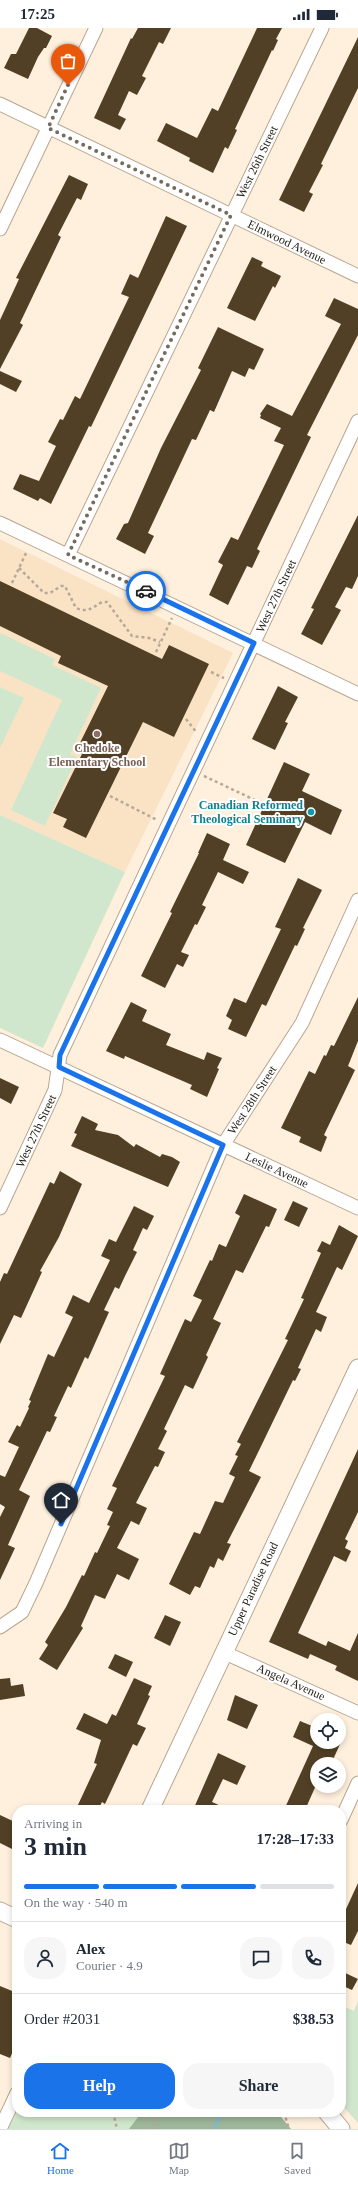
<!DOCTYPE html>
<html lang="en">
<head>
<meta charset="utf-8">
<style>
	:root { --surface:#fff; --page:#f6f6f7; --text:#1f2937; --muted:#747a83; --line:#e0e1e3; --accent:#1a73e8 }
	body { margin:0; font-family:Georgia,serif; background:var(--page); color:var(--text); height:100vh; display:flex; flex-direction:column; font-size:15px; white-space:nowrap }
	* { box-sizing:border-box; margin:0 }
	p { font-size:13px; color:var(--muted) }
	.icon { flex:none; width:22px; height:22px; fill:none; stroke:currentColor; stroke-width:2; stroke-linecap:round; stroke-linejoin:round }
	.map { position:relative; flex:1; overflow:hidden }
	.details { position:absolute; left:12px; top:1777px; width:334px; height:312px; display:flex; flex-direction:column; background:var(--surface); border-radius:16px; box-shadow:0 2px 6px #0003 }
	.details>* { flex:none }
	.fabs { position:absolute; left:310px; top:1685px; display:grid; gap:8px }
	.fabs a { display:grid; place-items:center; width:36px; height:36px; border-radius:50%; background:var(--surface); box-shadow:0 2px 6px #0003; font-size:20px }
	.pin { position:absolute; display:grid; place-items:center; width:34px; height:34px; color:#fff; margin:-41px -17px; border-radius:50% 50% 50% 0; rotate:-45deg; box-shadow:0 0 4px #0007 }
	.pin .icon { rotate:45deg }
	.courier { position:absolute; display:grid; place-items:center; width:40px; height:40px; margin:-20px; border:3px solid #1a73e8; border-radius:50%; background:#fff; color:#222; box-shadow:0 1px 5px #0007 }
	.summary em { font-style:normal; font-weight:800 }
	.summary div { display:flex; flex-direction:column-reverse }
	.summary { display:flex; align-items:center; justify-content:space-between; height:68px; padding:0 12px }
	h1 { font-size:26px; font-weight:800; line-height:30px }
	.bar { display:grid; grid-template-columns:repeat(4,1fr); gap:6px 4px; align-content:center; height:48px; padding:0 12px }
	.bar i { height:5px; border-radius:3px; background:var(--line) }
	.bar .active { background:var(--accent) }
	.bar p { grid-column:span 4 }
	.line { display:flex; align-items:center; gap:10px; padding:0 12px; border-top:1px solid var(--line) }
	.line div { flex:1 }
	.round { display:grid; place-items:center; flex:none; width:42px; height:42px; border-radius:16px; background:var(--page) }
	.cta { display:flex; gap:8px; margin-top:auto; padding:8px 12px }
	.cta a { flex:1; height:46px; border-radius:16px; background:var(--accent); color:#fff; font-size:16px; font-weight:800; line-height:46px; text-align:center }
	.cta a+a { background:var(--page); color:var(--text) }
	.status { display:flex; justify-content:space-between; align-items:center; height:28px; padding:0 20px; background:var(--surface); direction:ltr }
	.status svg { height:11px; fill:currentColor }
	.dock { display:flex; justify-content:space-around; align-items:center; height:56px; border-top:1px solid var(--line); background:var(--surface); font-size:11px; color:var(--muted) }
	.dock a { display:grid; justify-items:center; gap:2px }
	.dock .active { color:var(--accent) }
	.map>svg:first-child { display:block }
	.built { fill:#fae3c5 }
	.green { fill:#d1e7cd }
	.forest { fill:#9eb69a }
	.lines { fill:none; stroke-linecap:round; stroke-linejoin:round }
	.stream { stroke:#8cb7bf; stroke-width:4.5 }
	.building { fill:#514025 }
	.minor-casing { stroke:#b7a690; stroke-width:15 }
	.tertiary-casing { stroke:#b7a690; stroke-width:19 }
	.path { stroke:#b5a999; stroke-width:2.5; stroke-dasharray:3 3; stroke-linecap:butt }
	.minor { stroke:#fff; stroke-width:13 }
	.tertiary { stroke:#fff; stroke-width:17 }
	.done { stroke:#756b5e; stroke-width:4; stroke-dasharray:0 7.2 }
	.route { stroke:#1a73e8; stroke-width:5 }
	.education-dot { fill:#8d6e63; stroke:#fff; stroke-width:1.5 }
	.culture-dot { fill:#0f9aa8; stroke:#fff; stroke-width:1.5 }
	.labels { text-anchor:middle; stroke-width:4; stroke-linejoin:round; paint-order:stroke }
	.street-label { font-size:12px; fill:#2a231a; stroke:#fff }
	.education-label { font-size:12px; font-weight:bold; fill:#785e54; stroke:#fff }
	.culture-label { font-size:12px; font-weight:bold; fill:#0d838f; stroke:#fff; text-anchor:end }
</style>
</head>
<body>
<div class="status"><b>17:25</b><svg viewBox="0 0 49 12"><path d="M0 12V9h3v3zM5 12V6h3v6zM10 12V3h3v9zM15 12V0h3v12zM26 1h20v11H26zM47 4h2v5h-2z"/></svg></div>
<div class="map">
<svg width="358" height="2101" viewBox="0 0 358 2101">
	<rect width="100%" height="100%" fill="#fff0dd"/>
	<path class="built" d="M0,511L233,625L125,844L0,787Z"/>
	<path class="green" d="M0,605L55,631L52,637L101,660L70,726L77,729L45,798L11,782L62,672L0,643Z
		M0,659L24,670L0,720Z
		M0,787L125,844L43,1020L0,1000Z
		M358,1973V2095L341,2076V1977L354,1983Z
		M17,2084H164L161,2101H8Z"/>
	<path class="forest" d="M142,2084H277L291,2101H129Z"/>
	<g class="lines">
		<path class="stream" d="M216,2101V2096L222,2084"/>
	</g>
	<path class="building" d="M29,0H37L52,8L46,20H44L38,29L28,51L4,40L11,26H16Z
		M138,0H171L163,16L159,14L142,48L146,50L137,67L129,63L118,87L126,91L120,102L94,90L131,10L132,11Z
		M257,0H282L276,11L278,12L273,23L272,22L235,101L237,102L228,121L225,119L213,145L189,133L190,130L157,113L166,95L197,110L212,80L218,83Z
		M358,9V60L321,136L323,137L309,164L313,166L304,184L279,172Z
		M69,147L88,156L81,172L77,170L58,207L61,209L20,295L23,297L0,341V292L19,251L16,250Z
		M166,188L187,198L91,399L89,398L51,476L40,470L38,473L13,461L20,446L39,453L56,418L48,414L60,391L63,392L75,368L80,371L129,269L121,266L130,246L138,250Z
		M252,229L263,234L261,238L281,248L275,260L273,258L255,293L227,280Z
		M334,270L358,281V307L307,407L311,409L257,521L260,523L252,540L247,538L228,577L209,567L223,537L218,534L231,509L238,512L284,417L274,413L281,400L260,390L261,387L260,386L267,376L292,388L341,296L325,288Z
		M218,299L264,321L254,342L249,340L245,349L232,343L214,384L210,382L196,412L192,411L148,505L154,508L145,526L116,511L124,496L128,495L161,420L201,342L198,340Z
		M0,343L22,353L16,364L0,356Z
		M358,487V548L352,561L346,559L335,579L341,582L322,617L301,606L314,581L311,580Z
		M0,553L162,631L169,617L209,636L174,709L143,694L86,810L63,799L67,791L53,785L82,726L76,723L108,658L58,635L61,628L0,598Z
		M278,658L298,669L285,694L288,695L275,722L252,711Z
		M284,734L310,746L302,763L342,782L331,807L305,794L285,835L246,817Z
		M207,805L230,816L223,832L249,844L243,856L218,844L202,877L206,879L197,897L195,896L181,924L189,927L183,939L177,936L165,960L141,948L172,885L170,884L199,825H198Z
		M298,850L322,862L303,900L305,901L297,918L295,917L266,978L262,976L246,1009L228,1001L232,992L226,988L234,970L246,975L281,901L275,899Z
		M358,969V1013L348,1038L355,1042L324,1107L327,1109L321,1124L299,1114L301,1109L281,1100L309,1043L315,1046L324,1027L326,1028L331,1017L334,1018Z
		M131,974L147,982L142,993L171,1006L166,1017L204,1032L207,1024L222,1030L217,1040L219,1041L207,1069L190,1061L192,1057L125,1028L124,1031L106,1023Z
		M0,1050L19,1059L11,1076L0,1070Z
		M82,1088L98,1096L95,1102L118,1107L134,1119L136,1116L160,1129L162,1126L172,1129L180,1134L168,1159L71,1118L77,1106L74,1105Z
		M60,1143L82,1156L59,1209L40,1243L42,1244L21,1290L14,1287L0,1316V1254L4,1245L7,1246L50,1154L54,1156Z
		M244,1166L277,1181L269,1199L266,1198L243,1245L236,1242L213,1291L221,1295L206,1327L208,1329L193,1361L185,1357L164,1401L167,1403L158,1421L165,1424L158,1439L155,1438L136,1475L147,1480L139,1497L131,1493L117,1520L139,1531L129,1552L117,1546L105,1571L95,1567L81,1598L83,1600L57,1642L39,1631L48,1617L45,1614L66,1579L82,1547L84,1548L95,1524L97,1525L110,1498L107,1497L113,1484L107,1481L117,1460L112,1458L165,1348L160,1346L185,1291L191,1294L202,1272L193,1268L210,1232L212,1233L219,1216L226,1219L240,1188L235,1185Z
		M293,1173L308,1180L299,1199L284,1192Z
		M134,1178L154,1188L147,1202L143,1200L133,1222L137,1224L125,1248L119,1261L115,1259L104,1282L109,1284L88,1331L85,1329L71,1360L68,1358L54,1388L57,1389L50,1404L47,1403L19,1462L30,1468L8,1517L15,1520L0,1552V1489L5,1479L0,1476V1447L5,1449L19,1419L8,1414L17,1397L20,1399L29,1380L28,1379L31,1373L29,1372L48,1326L54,1329L73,1289L65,1285L73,1267L89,1275L110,1232L101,1228L109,1211L116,1214Z
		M339,1197L358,1208L342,1242L337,1239L316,1284L327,1289L321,1304L316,1301L298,1340L301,1341L295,1353L293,1352L249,1443L261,1449L227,1515L231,1516L223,1533L218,1530L214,1540L210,1538L200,1560L195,1558L190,1567L169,1556L194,1504L200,1506L215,1473L223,1475L235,1449L229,1446L238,1428L235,1427L241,1416L237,1414L288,1312L285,1311L304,1271L301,1270L321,1225L317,1223L322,1213L330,1217Z
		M358,1421V1484L345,1511L348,1513L345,1520L351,1523L346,1534L334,1528L298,1605L326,1618L328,1613L350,1623L358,1605V1653L335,1642L337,1638L310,1626L308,1631L269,1614Z
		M165,1587L181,1594L170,1618L154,1610Z
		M115,1626L133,1634L126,1649L108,1640Z
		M10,1650L11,1658L23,1656L25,1668L0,1672V1651Z
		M134,1650L152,1658L148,1667L150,1668L137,1696L146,1700L137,1718L133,1716L105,1776L102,1774L98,1782H83L77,1779L97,1736L94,1735L101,1712L76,1701L84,1685L107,1696L112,1686L116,1688Z
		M235,1667L258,1677L247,1701L227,1692Z
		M300,1693L317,1700V1714H341L331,1736H317V1755L305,1782H284L313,1718L293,1709Z
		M218,1725L246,1738L237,1757L223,1751L212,1774L230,1782H193Z
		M0,1787L17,1795V1809L12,1821L0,1815Z
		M358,1855V1903L351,1917L341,1913V1892Z
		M341,1943L358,1951L352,1962L341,1957Z
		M0,1958L17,1965V2014L10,2030L0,2026Z"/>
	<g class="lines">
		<defs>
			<path id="minor" d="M0,76L358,248
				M0,201L96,0
				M0,495L358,666
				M68,527L322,0
				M0,1012L358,1180
				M0,1180L55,1062L60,1027L358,393
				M0,1599L22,1584L36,1555L223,1117L302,995L358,872
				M223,1624L358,1685
				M341,1792L358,1755
				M0,2101L17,2065"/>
			<path id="tertiary" d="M150,1782L358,1340
				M0,1883L17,1891
				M327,2084L341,2101"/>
		</defs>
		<use href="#minor" class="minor-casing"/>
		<use href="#tertiary" class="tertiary-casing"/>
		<path class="path" d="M19,540L44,565H50L61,558H65L76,580C87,585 92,580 102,574H107L132,608L149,610L160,614
			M12,555L27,523
			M156,624L172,590
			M211,644L224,650
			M186,691L197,705
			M204,748L276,782
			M110,768L157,792
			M113,2084L117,2101
			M284,2084L289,2101
			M154,2101L155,2084"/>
		<use href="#minor" class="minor"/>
		<use href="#tertiary" class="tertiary"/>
	</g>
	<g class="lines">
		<path class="done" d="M68,57L48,100L231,187L68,527L146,563"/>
		<path class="route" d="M61,1496L223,1117L59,1039L60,1027L254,615L146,563"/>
	</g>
	<circle class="education-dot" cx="97" cy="706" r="4"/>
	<circle class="culture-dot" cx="311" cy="784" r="4"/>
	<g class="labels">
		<g class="street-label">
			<text transform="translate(257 134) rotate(-64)" y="4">West 26th Street</text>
			<text transform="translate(287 214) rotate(26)" y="4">Elmwood Avenue</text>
			<text transform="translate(276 568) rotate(-65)" y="4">West 27th Street</text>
			<text transform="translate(252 1072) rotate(-57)" y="4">West 28th Street</text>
			<text transform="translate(36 1103) rotate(-65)" y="4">West 27th Street</text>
			<text transform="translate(277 1142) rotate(25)" y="4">Leslie Avenue</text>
			<text transform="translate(253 1561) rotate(-65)" y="4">Upper Paradise Road</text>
			<text transform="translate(291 1654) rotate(24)" y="4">Angela Avenue</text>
		</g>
		<g class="education-label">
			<text x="97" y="724">Chedoke<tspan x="97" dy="14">Elementary School</tspan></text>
		</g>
		<g class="culture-label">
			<text x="303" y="781">Canadian Reformed<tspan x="303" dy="14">Theological Seminary</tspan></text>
		</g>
	</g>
</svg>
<div class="fabs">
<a><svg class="icon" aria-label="locate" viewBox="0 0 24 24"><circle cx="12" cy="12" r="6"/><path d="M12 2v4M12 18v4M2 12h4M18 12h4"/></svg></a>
<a><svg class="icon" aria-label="layers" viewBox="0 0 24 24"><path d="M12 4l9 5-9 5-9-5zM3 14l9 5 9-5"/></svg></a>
</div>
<div class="pin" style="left:68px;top:57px;background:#ea580c"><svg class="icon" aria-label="bag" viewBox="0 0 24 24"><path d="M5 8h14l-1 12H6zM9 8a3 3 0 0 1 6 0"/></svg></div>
<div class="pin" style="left:61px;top:1496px;background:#1f2937"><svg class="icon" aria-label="home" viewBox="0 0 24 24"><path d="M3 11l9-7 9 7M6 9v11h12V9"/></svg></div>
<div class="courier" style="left:146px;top:563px"><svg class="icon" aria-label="car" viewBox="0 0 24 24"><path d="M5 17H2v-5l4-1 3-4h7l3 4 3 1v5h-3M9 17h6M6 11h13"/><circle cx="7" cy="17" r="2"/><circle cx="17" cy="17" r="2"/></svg></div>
<section class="details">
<div class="summary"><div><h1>3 min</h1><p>Arriving in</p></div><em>17:28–17:33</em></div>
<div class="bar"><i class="active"></i><i class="active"></i><i class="active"></i><i></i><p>On the way · 540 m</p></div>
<div class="line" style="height:72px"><a class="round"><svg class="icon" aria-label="person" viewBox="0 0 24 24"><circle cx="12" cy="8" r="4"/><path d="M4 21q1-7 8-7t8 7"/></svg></a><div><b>Alex</b><p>Courier · 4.9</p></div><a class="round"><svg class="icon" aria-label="chat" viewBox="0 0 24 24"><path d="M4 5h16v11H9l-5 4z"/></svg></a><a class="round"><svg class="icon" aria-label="phone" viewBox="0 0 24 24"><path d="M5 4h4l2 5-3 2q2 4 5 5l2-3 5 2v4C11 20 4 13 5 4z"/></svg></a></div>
<div class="line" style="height:52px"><div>Order #2031</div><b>$38.53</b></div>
<div class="cta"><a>Help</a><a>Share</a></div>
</section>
</div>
<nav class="dock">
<a class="active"><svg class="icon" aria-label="home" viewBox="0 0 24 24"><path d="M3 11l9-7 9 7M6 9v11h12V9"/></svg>Home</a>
<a><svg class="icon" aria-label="map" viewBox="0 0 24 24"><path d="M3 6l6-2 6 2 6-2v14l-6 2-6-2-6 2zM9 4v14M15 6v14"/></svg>Map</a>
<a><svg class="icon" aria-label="saved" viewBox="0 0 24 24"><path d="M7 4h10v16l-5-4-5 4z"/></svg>Saved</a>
</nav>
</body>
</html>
